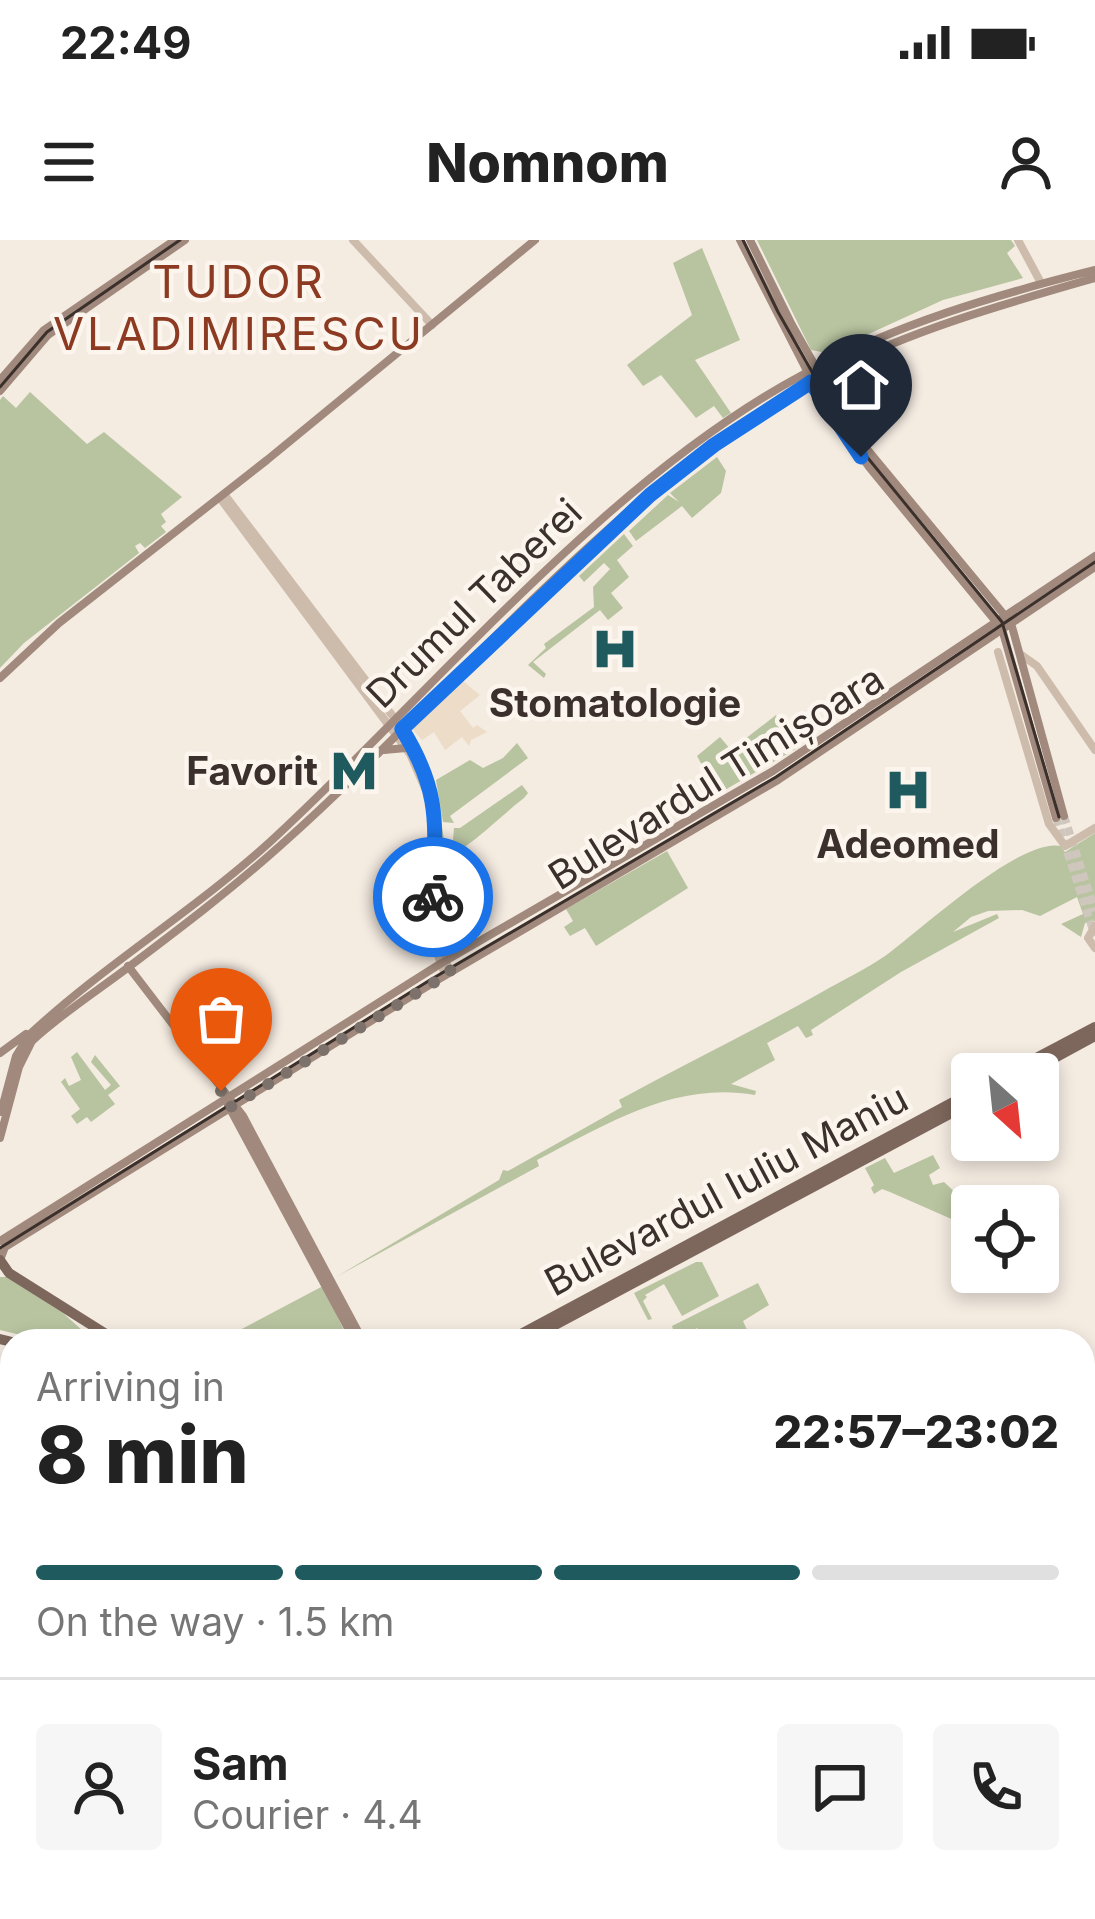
<!DOCTYPE html>
<html lang="en">
<head>
<meta charset="utf-8">
<style>
	:root { --surface:#fff; --page:#f6f6f6; --text:#222; --muted:#767676; --line:#e0e0e0; --accent:#1f5a5e }
	body { margin:0; font-family:Inter,sans-serif; background:var(--page); color:var(--text); height:100vh; display:flex; flex-direction:column; font-size:45px; white-space:nowrap }
	* { box-sizing:border-box; margin:0 }
	p { font-size:39px; color:var(--muted) }
	.icon { flex:none; width:66px; height:66px; fill:none; stroke:currentColor; stroke-width:2; stroke-linecap:round; stroke-linejoin:round }
	.map { position:relative; flex:1; overflow:hidden }
	.sheet { position:absolute; left:0px; top:1089px; width:1095px; height:591px; display:flex; flex-direction:column; background:var(--surface); border-radius:36px 36px 0 0; box-shadow:0 6px 18px #0003 }
	.sheet>* { flex:none }
	.needle { width:78px; rotate:153deg }
	.buttons { position:absolute; left:951px; top:813px; display:grid; gap:24px }
	.buttons a { display:grid; place-items:center; width:108px; height:108px; border-radius:12px; background:var(--surface); box-shadow:0 6px 18px #0003; font-size:60px }
	.pin { position:absolute; display:grid; place-items:center; width:102px; height:102px; color:#fff; margin:-123px -51px; border-radius:50% 50% 50% 0; rotate:-45deg; box-shadow:0 0 12px #0007 }
	.pin .icon { rotate:45deg }
	.courier { position:absolute; display:grid; place-items:center; width:120px; height:120px; margin:-60px; border:9px solid #1a73e8; border-radius:50%; background:#fff; color:#222; box-shadow:0 3px 15px #0007 }
	.headline em { font-style:normal; font-weight:800 }
	.headline div { display:flex; flex-direction:column-reverse }
	.headline { display:flex; align-items:center; justify-content:space-between; height:204px; padding:0 36px }
	h1 { font-size:78px; font-weight:800; line-height:90px }
	.bar { display:grid; grid-template-columns:repeat(4,1fr); gap:18px 12px; align-content:center; height:144px; padding:0 36px }
	.bar i { height:15px; border-radius:9px; background:var(--line) }
	.bar .active { background:var(--accent) }
	.bar p { grid-column:span 4 }
	.line { display:flex; align-items:center; gap:30px; padding:0 36px; border-top:3px solid var(--line) }
	.line div { flex:1 }
	.round { display:grid; place-items:center; flex:none; width:126px; height:126px; border-radius:12px; background:var(--page) }
	.status { display:flex; justify-content:space-between; align-items:center; height:84px; padding:0 60px; background:var(--surface); direction:ltr }
	.status svg { height:33px; fill:currentColor }
	header { display:flex; justify-content:space-between; align-items:center; height:156px; padding:0 36px; background:var(--surface); font-size:54px; font-weight:800 }
	.map>svg:first-child { display:block }
	.green { fill:#b8c4a0 }
	.plaza { fill:#ecdcc8 }
	.lines { fill:none; stroke-linecap:round; stroke-linejoin:round }
	.secondary-tunnel { stroke:#cfc6bd; stroke-width:8; stroke-dasharray:8 4; stroke-linecap:butt }
	.tertiary { stroke:#cdbbac; stroke-width:8 }
	.secondary { stroke:#a18a7d; stroke-width:8 }
	.primary { stroke:#7d675c; stroke-width:10 }
	.tram { stroke:#3b302b; stroke-width:3 }
	.done { stroke:#7c716b; stroke-width:12; stroke-dasharray:0 21.6 }
	.route { stroke:#1a73e8; stroke-width:15 }
	.labels { text-anchor:middle; stroke-width:9; stroke-linejoin:round; paint-order:stroke }
	.street-label { font-size:39px; fill:#3b302b; stroke:#fbf5ee }
	.poi-label { font-size:39px; font-weight:bold; fill:#3b302b; stroke:#fbf5ee }
	.quarter-label { font-size:45px; letter-spacing:3px; fill:#8c3b22; stroke:#fbf5ee }
</style>
</head>
<body>
<div class="status"><b>22:49</b><svg viewBox="0 0 49 12"><path d="M0 12V9h3v3zM5 12V6h3v6zM10 12V3h3v9zM15 12V0h3v12zM26 1h20v11H26zM47 4h2v5h-2z"/></svg></div>
<header><svg class="icon" aria-label="menu" viewBox="0 0 24 24"><path d="M4 6h16M4 12h16M4 18h16"/></svg>Nomnom<svg class="icon" aria-label="person" viewBox="0 0 24 24"><circle cx="12" cy="8" r="4"/><path d="M4 21q1-7 8-7t8 7"/></svg></header>
<div class="map">
<svg width="1095" height="1679" viewBox="0 0 1095 1679">
	<rect width="100%" height="100%" fill="#f4ebe1"/>
	<path class="green" d="M757,0H1011L1015,6L1007,13L1023,38L943,60L827,113L811,110Z
		M702,8L740,100L695,120L731,173L723,178L714,166L696,178L661,135L643,146L627,125L692,75L673,23Z
		M30,152L87,204L104,192L182,257L161,274L166,282L161,286L166,292L145,308L140,303L135,306L139,313L24,403L0,428V160L3,156L16,168Z
		M717,217L726,231L721,253L692,278L682,266L636,301L629,291L668,255L679,262L670,253Z
		M624,294L633,306L617,320L629,337L611,353L623,368L608,380L600,370L533,422L546,434L544,438L528,425L546,408L544,404L594,367L593,347L610,329L604,323L584,342L579,336Z
		M776,475L799,507L718,554L697,516L720,497L731,510Z
		M517,503L528,518L450,576L454,583L443,582L436,540L470,520L483,528L503,518Z
		M522,545L528,553L524,558C504,573 460,617 440,620L442,587L444,599L453,600L454,588H460Z
		M1095,593V681L1085,683L1081,697L1061,684L1083,674L1077,657L1040,676L1022,670L988,671L971,677L953,692L997,674L999,678L901,732L811,790L813,795L806,798L798,786L767,803L775,820L731,844L756,851L755,855C673,841 606,885 537,920L539,926L336,1037L499,940L503,930L508,931L622,867L619,860C687,823 755,790 822,752C843,740 866,729 885,716C920,691 1020,597 1061,606L1065,612Z
		M667,611L688,648L596,706L585,688L570,696L564,687L573,681L566,669Z
		M77,812L105,850L111,845L91,822L95,815L120,846L108,855L115,864L91,882L87,877L77,884L71,876L80,869L61,842L65,838L69,846L81,840L71,817Z
		M933,915L940,928L929,935L933,945L944,942L960,957L967,954L974,966L972,988L890,952L882,949L874,954L871,948L874,945L865,928L885,918L894,933Z
		M696,1022H702L719,1056L682,1076L664,1044L645,1055L647,1057L643,1061L652,1079L648,1080L634,1053Z
		M0,1037H7L63,1073L94,1101H45L0,1090Z
		M758,1043L769,1065L743,1081L748,1092L731,1101H704L697,1088L677,1101L672,1086Z
		M323,1046L349,1101H219Z
		M0,1173L12,1174V1462L8,1472L0,1466Z"/>
	<path class="plaza" d="M459,438L480,455L460,471L473,488L477,485L487,492L471,500L469,506L462,497L445,510L434,492L422,500L409,485Z"/>
	<g class="lines">
		<path class="secondary-tunnel" d="M1064,576L1095,671
			M1056,578L1095,696"/>
		<path class="tertiary" d="M353,0L432,85
			M1018,0L1041,43
			M224,254L395,479C413,504 430,533 435,564C442,622 420,679 451,732
			M220,258L410,514L428,555
			M998,412L1049,584L1065,606L1095,588
			M1020,414L1037,426L1095,510
			M1095,686L1088,698L1095,708
			M431,696L445,735
			M975,1668L980,1679"/>
		<path class="secondary" d="M740,0L826,168L869,227L1002,389L1056,578
			M750,0L792,85L852,191L1011,383L1064,576
			M0,140L44,90L175,0
			M0,151L48,95L185,0
			M0,438L59,383L267,220L535,0
			M384,510L406,508
			M128,726L243,876L363,1101
			M0,813L26,794
			M228,865L355,1101
			M1,872L16,816L29,795C104,725 194,671 271,601C438,447 603,242 804,134C896,84 995,55 1095,30
			M0,898L19,827L32,801C60,775 94,753 126,729C179,689 232,649 281,605C459,447 617,241 830,132C915,89 1004,64 1095,38
			M0,1001L440,724L773,531L1095,316
			M0,1020L5,1007L439,739L778,540L1095,327
			M1083,1576L1095,1573
			M1083,1612L1095,1609
			M357,1668L361,1679
			M373,1668L378,1679
			M619,1679L668,1668
			M753,1679L803,1668"/>
		<path class="primary" d="M1006,834L1095,787
			M1025,834L1095,796
			M0,1020L9,1033L117,1101
			M0,1099L12,1102
			M508,1101L972,852
			M525,1101L972,862
			M0,1507L12,1486
			M367,1668L372,1679"/>
		<path class="tram" d="M743,0L778,72L845,190L1002,382L1059,577
			M0,147L47,92L180,0
			M0,1008L430,740L776,537L1095,322"/>
	</g>
	<g class="lines">
		<path class="done" d="M221,851L229,868L451,732L436,695L433,657"/>
		<path class="route" d="M433,657C435,585 442,554 402,489L650,255L714,205L805,146L811,142L861,217"/>
	</g>
	<defs>
		<symbol id="hospital-bare" viewBox="-9 -9 18 18"><path d="M-5-5h3v3.5h4V-5h3V5h-3V1.5h-4V5h-3Z" fill="#1f5a5e" stroke="#fbf5ee" stroke-width="2.5" paint-order="stroke"/></symbol>
		<symbol id="metro-bare" viewBox="-9 -9 18 18"><path d="M-5.5 5V-5H-3L0 0L3-5H5.5V5H3V-.5L0 4L-3-.5V5Z" fill="#1f5a5e" stroke="#fbf5ee" stroke-width="2.5" paint-order="stroke"/></symbol>
	</defs>
	<g fill-rule="evenodd">
		<use href="#hospital-bare" x="582" y="376" width="66" height="66"/>
		<use href="#metro-bare" x="321" y="498" width="66" height="66"/>
		<use href="#hospital-bare" x="875" y="517" width="66" height="66"/>
	</g>
	<g class="labels">
		<g class="street-label">
			<text transform="translate(474 363) rotate(-44)" y="14">Drumul Taberei</text>
			<text transform="translate(716 537) rotate(-32)" y="14">Bulevardul Timișoara</text>
			<text transform="translate(726 950) rotate(-28)" y="14">Bulevardul Iuliu Maniu</text>
		</g>
		<g class="poi-label">
			<text x="615" y="477">Stomatologie</text>
			<text x="318" y="545" text-anchor="end">Favorit</text>
			<text x="908" y="618">Adeomed</text>
		</g>
		<g class="quarter-label">
			<text x="239" y="58">TUDOR<tspan x="239" dy="52">VLADIMIRESCU</tspan></text>
		</g>
	</g>
</svg>
<div class="buttons">
<a><svg class="needle" viewBox="-14 -14 28 28"><path d="M0-13l5 13h-10z" fill="#e53935"/><path d="M0 13l5-13h-10z" fill="#767676"/></svg></a>
<a><svg class="icon" aria-label="locate" viewBox="0 0 24 24"><circle cx="12" cy="12" r="6"/><path d="M12 2v4M12 18v4M2 12h4M18 12h4"/></svg></a>
</div>
<div class="pin" style="left:221px;top:851px;background:#ea580c"><svg class="icon" aria-label="bag" viewBox="0 0 24 24"><path d="M5 8h14l-1 12H6zM9 8a3 3 0 0 1 6 0"/></svg></div>
<div class="pin" style="left:861px;top:217px;background:#1f2937"><svg class="icon" aria-label="home" viewBox="0 0 24 24"><path d="M3 11l9-7 9 7M6 9v11h12V9"/></svg></div>
<div class="courier" style="left:433px;top:657px"><svg class="icon" aria-label="bike" viewBox="0 0 24 24"><circle cx="6" cy="16" r="4"/><circle cx="18" cy="16" r="4"/><path d="M6 16l4-8h5l3 8M10 8l3 8H6M13 5h3"/></svg></div>
<section class="sheet">
<div class="headline"><div><h1>8 min</h1><p>Arriving in</p></div><em>22:57–23:02</em></div>
<div class="bar"><i class="active"></i><i class="active"></i><i class="active"></i><i></i><p>On the way · 1.5 km</p></div>
<div class="line" style="height:216px"><a class="round"><svg class="icon" aria-label="person" viewBox="0 0 24 24"><circle cx="12" cy="8" r="4"/><path d="M4 21q1-7 8-7t8 7"/></svg></a><div><b>Sam</b><p>Courier · 4.4</p></div><a class="round"><svg class="icon" aria-label="chat" viewBox="0 0 24 24"><path d="M4 5h16v11H9l-5 4z"/></svg></a><a class="round"><svg class="icon" aria-label="phone" viewBox="0 0 24 24"><path d="M5 4h4l2 5-3 2q2 4 5 5l2-3 5 2v4C11 20 4 13 5 4z"/></svg></a></div>
</section>
</div>
</body>
</html>
